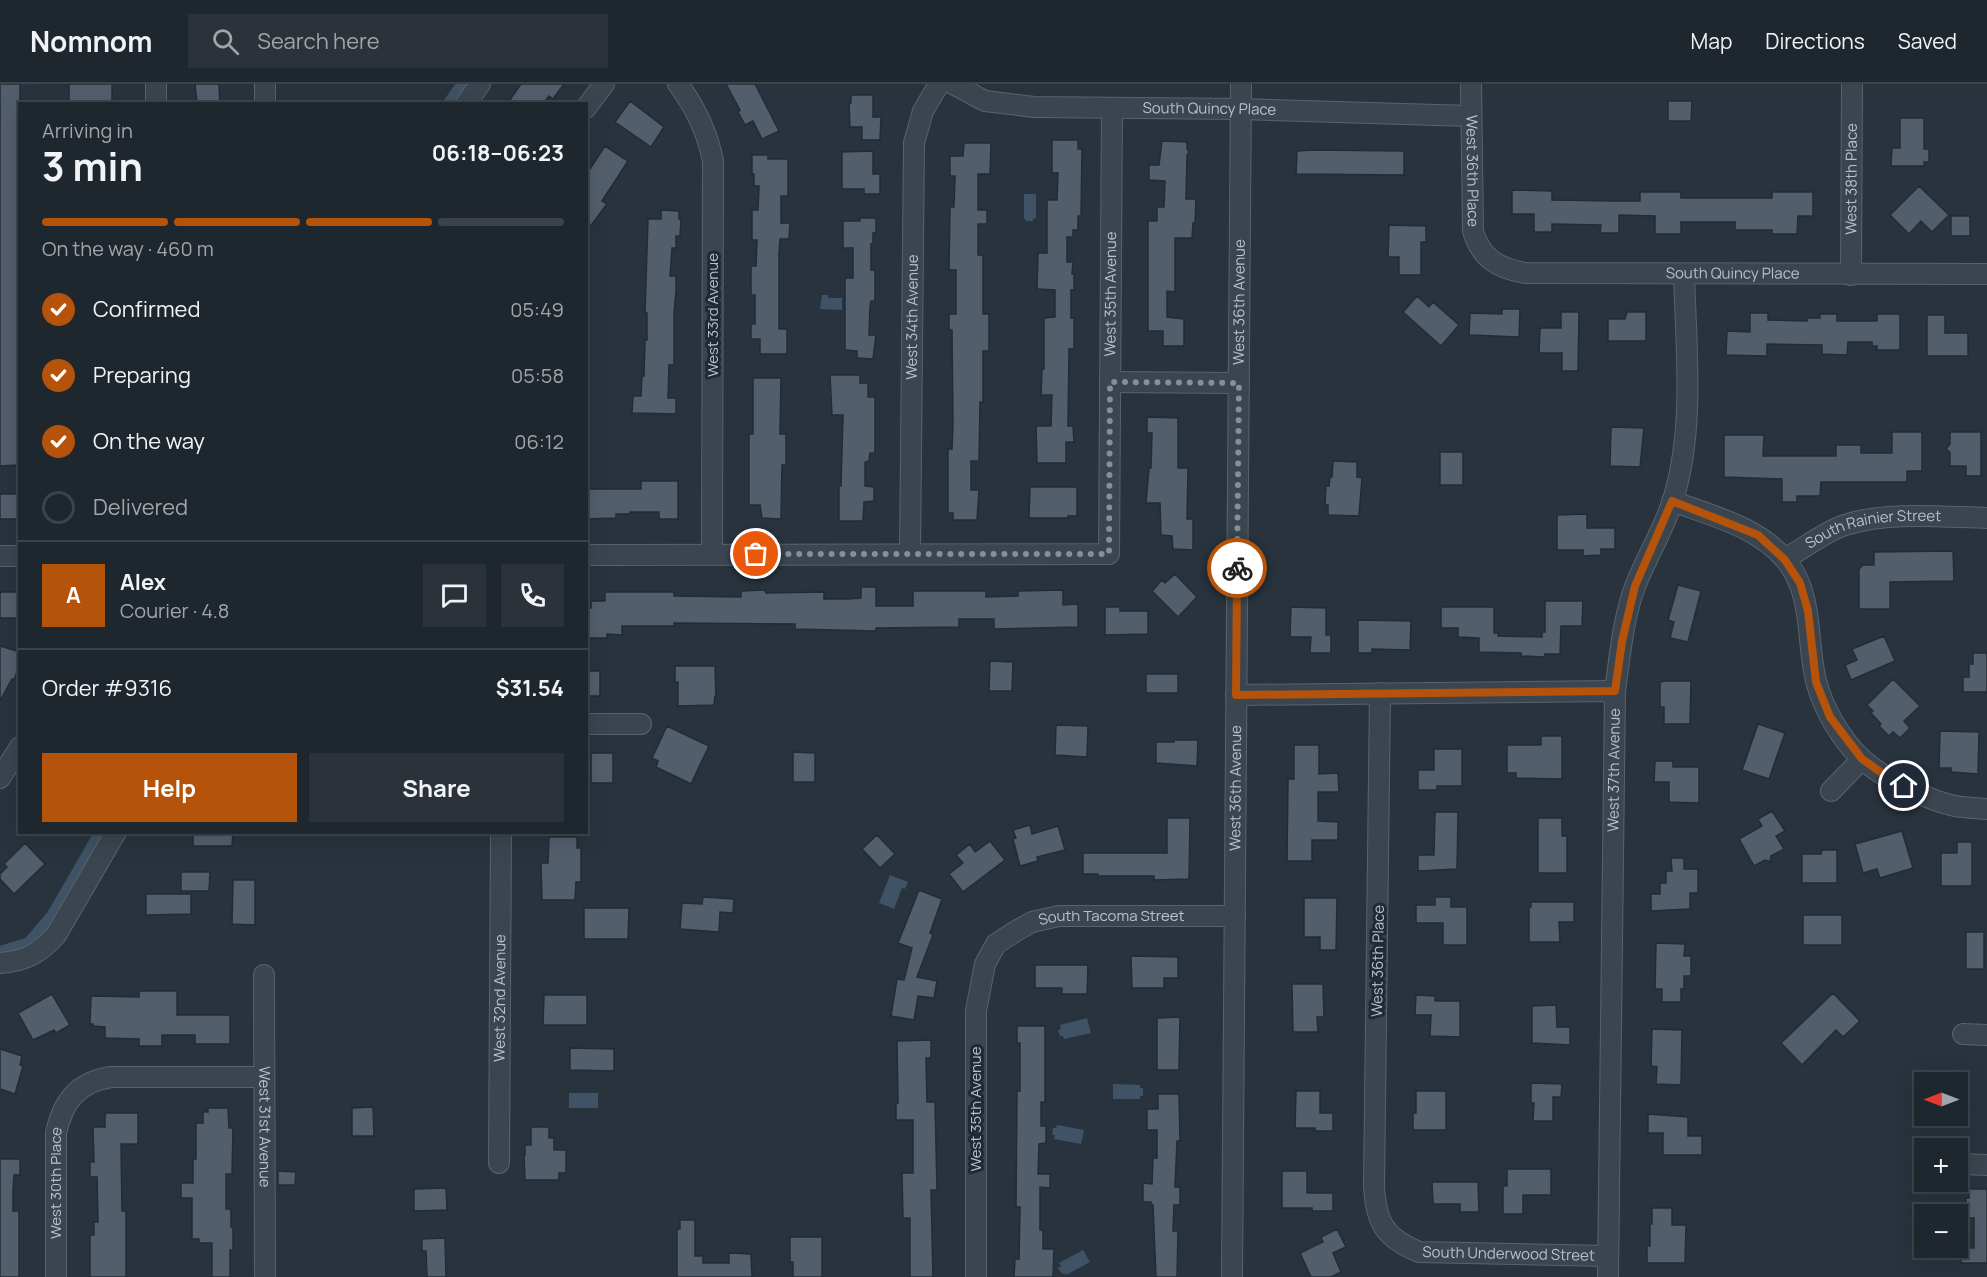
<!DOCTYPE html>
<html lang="en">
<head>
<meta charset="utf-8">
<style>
	:root { --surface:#1e262e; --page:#2b323a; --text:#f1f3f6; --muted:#a1a5aa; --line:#3c434a; --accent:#b45309 }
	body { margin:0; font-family:Manrope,sans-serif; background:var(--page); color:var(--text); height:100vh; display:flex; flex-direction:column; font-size:22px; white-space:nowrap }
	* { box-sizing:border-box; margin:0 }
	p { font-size:20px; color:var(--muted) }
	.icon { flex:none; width:33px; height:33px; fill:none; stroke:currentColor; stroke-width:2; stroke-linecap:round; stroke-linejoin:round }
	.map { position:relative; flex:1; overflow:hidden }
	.side { position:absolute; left:18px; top:18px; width:570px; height:732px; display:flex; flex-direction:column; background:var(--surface); border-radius:0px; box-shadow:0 6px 24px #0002,0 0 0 2px var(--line) }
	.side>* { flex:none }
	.needle { width:39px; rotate:270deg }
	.controls { position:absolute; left:1914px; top:988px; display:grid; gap:12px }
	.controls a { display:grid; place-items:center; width:54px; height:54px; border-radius:0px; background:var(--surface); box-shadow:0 6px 24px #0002,0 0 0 2px var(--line); font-size:30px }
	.pin { position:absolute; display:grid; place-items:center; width:51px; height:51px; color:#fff; margin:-26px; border:3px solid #fff; border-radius:50%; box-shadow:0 2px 6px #0007 }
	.courier { position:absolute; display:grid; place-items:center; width:60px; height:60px; margin:-30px; border:4px solid #b45309; border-radius:50%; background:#fff; color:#222; box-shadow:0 2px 8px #0007 }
	.summary em { font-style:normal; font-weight:700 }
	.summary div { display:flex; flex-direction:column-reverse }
	.summary { display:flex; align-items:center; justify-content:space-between; height:102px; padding:0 24px }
	h1 { font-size:39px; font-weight:700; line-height:45px }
	.bar { display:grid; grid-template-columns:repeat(4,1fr); gap:9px 6px; align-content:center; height:72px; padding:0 24px }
	.bar i { height:8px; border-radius:4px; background:var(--line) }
	.bar .selected { background:var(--accent) }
	.bar p { grid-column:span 4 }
	.line { display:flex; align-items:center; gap:15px; padding:0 24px; border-top:2px solid var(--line) }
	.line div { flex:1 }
	.round { display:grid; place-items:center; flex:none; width:63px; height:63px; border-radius:0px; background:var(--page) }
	ol { padding:0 24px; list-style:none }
	li { display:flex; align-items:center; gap:18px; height:66px }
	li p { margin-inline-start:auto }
	li .icon { padding:6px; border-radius:50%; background:var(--accent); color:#fff; stroke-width:4 }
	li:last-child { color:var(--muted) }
	li i { width:33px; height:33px; border:3px solid var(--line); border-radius:50% }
	.action { display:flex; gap:12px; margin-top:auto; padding:12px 24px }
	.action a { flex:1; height:69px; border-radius:0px; background:var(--accent); color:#fff; font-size:24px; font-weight:700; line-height:69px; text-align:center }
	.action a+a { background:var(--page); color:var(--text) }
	header { display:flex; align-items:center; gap:36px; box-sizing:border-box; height:84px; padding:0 30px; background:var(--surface); border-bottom:2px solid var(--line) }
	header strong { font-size:28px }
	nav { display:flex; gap:33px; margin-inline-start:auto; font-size:21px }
	.search { width:420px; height:54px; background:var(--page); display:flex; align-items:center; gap:15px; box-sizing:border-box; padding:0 21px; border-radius:0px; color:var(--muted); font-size:22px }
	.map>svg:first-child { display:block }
	.water { fill:#3f5266 }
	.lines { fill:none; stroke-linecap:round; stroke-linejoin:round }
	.canal { stroke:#3f5266; stroke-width:16 }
	.building { fill:#535e6c; stroke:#222c36; stroke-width:1.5 }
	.minor-casing { stroke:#59636c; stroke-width:22 }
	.minor { stroke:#3b454f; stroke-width:20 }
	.done { stroke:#868f98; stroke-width:6; stroke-dasharray:0 10.8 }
	.route { stroke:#b45309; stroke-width:8 }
	.labels { text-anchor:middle; stroke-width:6; stroke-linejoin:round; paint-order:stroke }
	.street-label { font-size:15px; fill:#b8c0c9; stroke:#202a34 }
</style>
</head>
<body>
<header>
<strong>Nomnom</strong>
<div class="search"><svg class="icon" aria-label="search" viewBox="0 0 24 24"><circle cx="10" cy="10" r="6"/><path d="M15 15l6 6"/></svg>Search here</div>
<nav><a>Map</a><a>Directions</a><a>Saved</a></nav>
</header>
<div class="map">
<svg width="1987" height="1193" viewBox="0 0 1987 1193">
	<rect width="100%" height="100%" fill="#28333e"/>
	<path class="water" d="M1024,110H1036V134L1033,135V137H1026L1024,134Z
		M822,211H828V214H842V226L820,225Z
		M890,791L908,798L905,805L902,804L894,825L879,819Z
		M1087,934L1091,949L1064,955L1063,952H1060L1058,946L1061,945L1060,941Z
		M1113,1000L1140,1001V1004H1143V1012H1140V1015H1113Z
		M569,1009H598V1024H569Z
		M1057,1041L1084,1046L1081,1060L1054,1055L1055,1051H1052L1053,1044H1056Z
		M1083,1166L1090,1178L1066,1191L1064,1189L1062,1190L1058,1184L1061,1182L1059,1179Z"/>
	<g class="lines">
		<path class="canal" d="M451,20L465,0
			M0,870L30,861L54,833L103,748"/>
	</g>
	<path class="building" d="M0,0H20V381L0,382Z
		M69,0H112V17H69Z
		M195,0H219L220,20H197Z
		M521,0H564L553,15L549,12L543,20H507Z
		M726,0H755L779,47L762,55L753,37L745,41L738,28L740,26Z
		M851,11H873V33H881L880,56H862V43H850L849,19H851Z
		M630,17L664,43L651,63L615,38Z
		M1668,17H1692L1691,37H1668Z
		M1900,34H1924V65H1929V78H1924V82H1891L1892,64H1900Z
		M1052,56H1078V65H1082L1081,132H1078V146H1073V153H1067V178H1073L1072,190H1074V206H1071V234H1074V265H1069L1068,342H1073L1074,358H1066V379H1037L1036,342H1051L1052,311H1041L1042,285H1044V234L1055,233V206L1037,205L1038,169H1047V116H1057L1058,89H1052Z
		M1162,57L1187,58V65L1189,68L1187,71L1186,115H1196L1195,139H1193L1192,154H1175V208L1167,207V233L1184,235V262H1163V247H1148V137H1157V123H1164L1165,97L1149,96V81H1159Z
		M964,59H991L990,90H978V126H987V140H978V171H983V230H989V267H983V318H980L979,377H971V406H979L977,436H953V429H948V365H952L953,341L952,246H949V230H956V186H949L950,123H954L955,92H950V72H963Z
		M605,62L628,77L602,117L607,120L586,148V91Z
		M1312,66L1404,67V91L1296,90L1297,67Z
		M873,67V90H880V110H864V105H842V68Z
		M752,71H768V75H788V112H781V139H790L789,155H780L779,170V245H787V270H760V255H751V240H755V211H751V182H756L757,156H752V126H758L759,102H754V90H752Z
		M1919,102L1949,131L1932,148L1921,137L1909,150L1890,131Z
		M1512,106L1552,107V116L1614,117H1640V108H1681V114H1772V108H1813V132H1798L1797,150H1772V146H1735V138H1681V150H1655V132L1619,131V149H1600L1601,141L1552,140V148H1534V130H1512Z
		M661,126L679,127V135H681L680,152H676V164H672L670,192H676V207L674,229V281H669L668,314H676V330L632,329L633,312H641L642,292H644L645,256H647V229H645L648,135H661Z
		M1951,132H1970V152H1951Z
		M860,134H876V149H873V159L871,160V186H875V217H871L870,223L869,251H876L873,275L857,274V267L845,266V194H853V164H843V137H860Z
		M1389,141L1426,142V158H1421V191H1399V173H1388Z
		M1417,212L1429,223L1433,218L1459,241L1441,262L1403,228Z
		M1502,225H1520L1519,253L1469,251L1470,229L1502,230Z
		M1561,228H1579L1578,287H1562V269H1539L1540,244H1561Z
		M1627,228H1646V257H1608V235H1625Z
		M1750,229H1768V236L1807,237V234H1820V230H1837V237H1877V230H1900V266H1877V262H1872V258H1848L1847,271L1822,270V261L1767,260V272H1765L1726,271L1727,247L1750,248Z
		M1927,231H1945V249H1968V272H1927Z
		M830,291H860V299H868V313H875V369H870L869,377L865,378V402L874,403V417L864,418L863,437H839V402H841L843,331H832Z
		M753,294H781L780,350H786V381H782L781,435L762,434L760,421H749V350H753Z
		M1147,333L1178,334V384H1188L1187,435H1193V466L1173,465L1172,452L1161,451L1160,419H1146L1149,384H1151L1152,349H1147Z
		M1611,343L1644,344L1640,383L1610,382Z
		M1892,348H1922V387H1907V398H1821L1820,412H1797V418H1782V395L1724,393V351H1764L1763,372H1836V361H1861V369H1892Z
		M1950,348H1981V392H1966V382H1950V368L1946,365L1950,360Z
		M1440,368H1463V401H1440Z
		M1333,377L1357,378V393L1362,394L1359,432L1328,431V421H1325L1326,402H1329L1330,393H1332Z
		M641,397H678V435H659V428H630V430H616V434L586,435V405H641Z
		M1030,403H1077V432H1068V434H1029Z
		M0,410H20V435H0Z
		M1587,430V444H1615V465H1601V471L1583,472V466H1557V431Z
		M1953,467L1954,497L1890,498V525H1859V485L1863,481H1874V468Z
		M1175,490L1197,513L1178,533L1152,507L1162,496L1165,499Z
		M1678,501L1701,507L1688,558L1670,554L1674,538L1668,536Z
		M861,503H876V522H913V507H986V513L1018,512V507L1063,506V521L1078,520V543L994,545V535H959V543L876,544V547L795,545V540L674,539V542H622V551L607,550V554H586V524H591V517H605V508H674V512L741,513V507L765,506L766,509L824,508V515H848L861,514Z
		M2,508H20V534H0V509Z
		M1545,517H1583L1582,542H1561L1560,570H1545V573L1521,572V569L1479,568V554L1458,553V544H1441V523H1494V549H1498V552L1542,553V548H1545Z
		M1105,523H1120V527H1148V550L1105,551Z
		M1291,523L1326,524V551H1331V569H1310L1311,553H1290Z
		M1358,536L1411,537L1410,566L1372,565V569H1358Z
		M1884,552L1895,577L1851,596L1845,581L1857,576L1852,565Z
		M0,562L20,568V579L14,596L12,595L0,617Z
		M1973,569H1987V608H1963V593H1969V580H1973Z
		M990,577L1013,578L1012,607H989Z
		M675,582H715L716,612H715L714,621L678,622V598H675Z
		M586,587H600V612H586Z
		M1146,590H1178V609H1146Z
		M1893,595L1920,622L1904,637L1910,644L1900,654L1893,648L1889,652L1879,642L1881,640L1871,629L1873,627L1867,621Z
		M1665,597H1691L1690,640H1664V623H1660V598Z
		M1758,640L1785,649L1769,695L1742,686Z
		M1056,641L1088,642L1087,673L1055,671Z
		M667,642L709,662L691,700L656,683L658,677L652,674Z
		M1940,647L1979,648L1978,690L1951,688V684H1939Z
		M1541,652H1562V695L1516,694V689H1507V661H1541Z
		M1174,656H1198L1197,682L1156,679V658H1174Z
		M1294,661H1319V690L1338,689L1339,708H1318V737L1338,738V756H1312V777H1287L1288,695H1294Z
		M1434,665H1462V702H1437V706H1418V686H1434Z
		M793,668L815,669V698H793Z
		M591,669H613V699H591Z
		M1655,677H1673V683H1699V719L1669,718V698H1654Z
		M1772,727L1785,747L1776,752L1784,765L1771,772L1770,778L1765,776L1754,782L1739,755L1762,742L1758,735Z
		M1435,728H1458L1457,785L1418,787V771H1434Z
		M1167,734H1190L1189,795L1154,796V792H1098V790H1083V769H1167Z
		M1538,734H1562V752H1567V789H1538Z
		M1030,741L1032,750L1058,742L1065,766L1037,773L1038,777L1020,782L1013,755L1016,754L1013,746Z
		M1902,747L1913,784L1880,794L1877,785L1863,789L1855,760Z
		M193,748H233L232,762H193Z
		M877,751L895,770L880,784L862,765Z
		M549,753H577V764H581V798H576L575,816H542L541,779H548Z
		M990,757L1005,776L963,808L949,790L963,779L956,771L970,760L975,768Z
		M1957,758H1972V802H1941V769H1957Z
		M25,759L45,780L14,810L0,795V790L7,783L4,780Z
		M1822,766H1837V799H1802V770H1821Z
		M1671,774H1684V785H1698V809H1690V825L1651,827V810H1660V799H1666V787H1672Z
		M181,788H210L209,807H181Z
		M233,796H255V841L232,840Z
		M919,806L942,815L930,849L933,851L917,893L937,897L934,914L918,912L914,936L891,932L897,895L904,896L912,864L898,859Z
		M146,810H191V830L146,831Z
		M703,813L734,815L733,829L720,828L719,848L680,845L682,819L702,820Z
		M1435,813H1451V823H1467V861H1443V839H1416V821H1435Z
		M1304,814H1337L1336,866H1320V853H1304Z
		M1531,818H1574V838H1559L1560,858H1529V823H1531Z
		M584,824H629L628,855H584Z
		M1803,831H1842V861H1803Z
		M1966,848H1984V885H1966Z
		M1656,859L1685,860L1684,872H1691V892H1684V905H1681V918H1662V905H1655Z
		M1131,872L1178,873V894H1164V904H1132Z
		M1035,881H1088L1087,910H1062V904H1035Z
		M1292,900H1323L1324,933H1317L1318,948H1293Z
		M139,907H177V931H230V960H195V951H162V962H139V955L105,954V943L93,942V940H90L91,912L139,913Z
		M1833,909L1860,937L1843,953L1836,946L1802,981L1781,959Z
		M52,910L70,941L56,949L54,946L33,956L18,929Z
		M544,911H587V941H543Z
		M1416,911L1435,912V917H1460V953L1430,952L1431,931H1415Z
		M1556,921L1557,943H1570V961L1532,959V922Z
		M1180,933L1179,986H1157V934Z
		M1017,942H1045V1018H1041V1042H1046V1059L1039,1060L1038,1090H1050V1104L1040,1103V1146H1043V1165H1054L1053,1193H1014L1015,1175H1019L1020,1123H1016L1017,1007H1020V959H1017Z
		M1652,945L1682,946L1681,1001L1656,1000L1657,983L1651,982Z
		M931,956V974H926L927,1018H935L937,1106H931L933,1193H910V1134H903L902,1089H913V1036H896V1019H898L897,957Z
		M570,964L614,965V987L570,986Z
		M0,965L22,972L20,981L23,982L15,1010L0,1005Z
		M1531,999L1562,1000L1561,1013H1553V1037H1533L1534,1019H1531Z
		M1296,1007H1320V1029H1333V1047H1315V1044H1295Z
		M1416,1007H1446V1046H1413V1029H1416Z
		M1158,1010H1179L1180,1057H1177L1175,1103H1180V1121H1174L1173,1147H1178L1177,1193H1156L1153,1121H1151V1118H1143V1099L1152,1100L1153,1074H1157V1046H1147V1025H1158Z
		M373,1023L374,1052H352V1024Z
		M208,1024H228L229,1044H233L232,1090H226V1125H231V1143H233V1166H230V1193H212V1159H199V1155H192V1114H181V1099H193V1075H196V1039H203V1028H208Z
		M106,1029H138V1060H121L122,1127H126V1193H90V1151H94V1138H98L97,1093H90V1078H94L93,1043H105V1032Z
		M1648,1030L1688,1033V1052H1702V1071H1663V1049H1648Z
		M531,1043H549V1054H554V1066H566V1089H559V1096H525L524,1071H525V1061H531Z
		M0,1075H20V1091H14L13,1107V1127H19V1193H0Z
		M1507,1085H1551V1111H1523V1130H1503V1102H1507Z
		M278,1087L296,1088L295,1101H278Z
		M1282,1087H1307V1109H1333V1127H1312V1124H1282Z
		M1432,1098H1478L1479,1128H1460V1120H1433Z
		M446,1104L447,1126L414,1127V1105Z
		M1969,1105H1987V1179H1961V1164H1974V1134H1966V1114H1969Z
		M1652,1124H1672V1141H1686L1685,1179H1647V1162H1650V1140H1652Z
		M680,1136H695V1172H703V1179H729V1169L751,1170L752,1193H677V1145H680Z
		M1337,1145L1346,1163L1333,1169L1341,1188L1331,1193H1311L1300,1169L1323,1158L1321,1153Z
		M790,1153H822V1193H793V1178H790Z
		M445,1154L446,1193H427L426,1167H422V1155Z"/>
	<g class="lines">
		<defs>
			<g id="minor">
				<path d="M156,0V20"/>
				<path d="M678,0C696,24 707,47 713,77L712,470"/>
				<path id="s1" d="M953,0L985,17L1034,23L1241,25L1471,32"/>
				<path id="s2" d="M1471,0L1473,147C1481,174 1497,184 1525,189L1987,190"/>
				<path d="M265,20V0"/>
				<path d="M466,20L480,0"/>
				<path d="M586,24L604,0"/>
				<path id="s3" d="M1851,191L1852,0"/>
				<path d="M1110,298L1239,299"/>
				<path d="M1672,417C1712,432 1756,442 1785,475C1814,510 1806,555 1816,597C1823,624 1841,656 1862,675C1881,693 1930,717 1955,722C1966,724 1977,724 1987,725"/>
				<path id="s4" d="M910,470L914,59L923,27L939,0"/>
				<path id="s5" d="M586,471L1109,470L1112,24"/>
				<path d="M0,472H20"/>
				<path id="s6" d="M1785,475C1804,464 1824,448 1845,441C1887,427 1943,433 1987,434"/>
				<path id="s7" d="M1380,609L1374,1102C1376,1139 1385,1154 1419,1168L1608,1172"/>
				<path d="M1236,611L1615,607"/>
				<path d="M586,640H641"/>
				<path d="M0,694L20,663"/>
				<path d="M1831,707L1862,675"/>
				<path d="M0,879C25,877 39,870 56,851L116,748"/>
				<path id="s8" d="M264,891L265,1193"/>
				<path d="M1963,950L1987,951"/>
				<path id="s9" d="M499,1079L501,748"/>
				<path d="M1961,1080L1987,1081"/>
				<path id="s10" d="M56,1193V1049C63,1017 78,998 111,993H264"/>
				<path id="s11" d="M976,1193V927L985,880L996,860L1016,847L1032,838L1059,832H1235"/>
				<path id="s12" d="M1232,1193L1241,0"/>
				<path id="s13" d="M1608,1193L1615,607C1620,572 1623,533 1636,500C1647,472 1664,445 1673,416C1695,344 1686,265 1684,190"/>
			</g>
		</defs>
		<use href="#minor" class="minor-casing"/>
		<use href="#minor" class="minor"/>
	</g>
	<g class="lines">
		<path class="done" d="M756,470H1109L1110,298L1239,299L1237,484"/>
		<path class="route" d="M1237,484L1236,611L1615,607L1622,557L1635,502L1672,417L1758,451L1785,476L1800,499L1808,527L1816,598L1830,633L1862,675L1889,694L1904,702"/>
	</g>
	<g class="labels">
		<g class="street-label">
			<text dy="5" stroke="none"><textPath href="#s1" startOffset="261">South Quincy Place</textPath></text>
			<text dy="5" stroke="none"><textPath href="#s2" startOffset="87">West 36th Place</textPath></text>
			<text dy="5" stroke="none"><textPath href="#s3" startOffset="96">West 38th Place</textPath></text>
			<text dy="5" stroke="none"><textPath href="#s2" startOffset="426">South Quincy Place</textPath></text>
			<text dy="5" stroke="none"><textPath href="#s5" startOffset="783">West 35th Avenue</textPath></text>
			<text dy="5" stroke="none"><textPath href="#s12" startOffset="975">West 36th Avenue</textPath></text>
			<text transform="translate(713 231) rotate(-90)" y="5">West 33rd Avenue</text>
			<text dy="5" stroke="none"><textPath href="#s4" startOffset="237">West 34th Avenue</textPath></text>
			<text dy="5" stroke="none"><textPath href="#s6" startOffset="96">South Rainier Street</textPath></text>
			<text dy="5" stroke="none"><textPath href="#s13" startOffset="507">West 37th Avenue</textPath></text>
			<text dy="5" stroke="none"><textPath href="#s12" startOffset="489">West 36th Avenue</textPath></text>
			<text dy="5" stroke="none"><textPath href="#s11" startOffset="459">South Tacoma Street</textPath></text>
			<text transform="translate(1378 877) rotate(-89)" y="5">West 36th Place</text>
			<text dy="5" stroke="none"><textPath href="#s9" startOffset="165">West 32nd Avenue</textPath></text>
			<text transform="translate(976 1025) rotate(-90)" y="5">West 35th Avenue</text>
			<text dy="5" stroke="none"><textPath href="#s8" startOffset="152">West 31st Avenue</textPath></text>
			<text dy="5" stroke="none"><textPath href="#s10" startOffset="94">West 30th Place</textPath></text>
			<text dy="5" stroke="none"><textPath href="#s7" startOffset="669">South Underwood Street</textPath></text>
		</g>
	</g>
</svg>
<div class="controls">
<a><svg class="needle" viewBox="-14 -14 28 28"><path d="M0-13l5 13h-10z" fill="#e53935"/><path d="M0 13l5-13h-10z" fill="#a1a5aa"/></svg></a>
<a>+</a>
<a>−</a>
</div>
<div class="pin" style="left:756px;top:470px;background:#ea580c"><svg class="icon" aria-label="bag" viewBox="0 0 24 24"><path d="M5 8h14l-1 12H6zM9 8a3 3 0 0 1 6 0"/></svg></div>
<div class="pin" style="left:1904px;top:702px;background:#1f2937"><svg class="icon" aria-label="home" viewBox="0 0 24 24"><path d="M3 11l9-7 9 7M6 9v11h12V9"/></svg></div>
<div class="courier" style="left:1237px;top:484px"><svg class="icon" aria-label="bike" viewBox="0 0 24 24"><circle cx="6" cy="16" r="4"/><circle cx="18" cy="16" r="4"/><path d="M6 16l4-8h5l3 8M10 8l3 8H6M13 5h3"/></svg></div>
<section class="side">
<div class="summary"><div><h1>3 min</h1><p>Arriving in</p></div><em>06:18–06:23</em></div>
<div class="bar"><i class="selected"></i><i class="selected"></i><i class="selected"></i><i></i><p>On the way · 460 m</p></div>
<ol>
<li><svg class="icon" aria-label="check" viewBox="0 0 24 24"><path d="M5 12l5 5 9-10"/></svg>Confirmed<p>05:49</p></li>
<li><svg class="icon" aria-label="check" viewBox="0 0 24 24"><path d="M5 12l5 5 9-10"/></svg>Preparing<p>05:58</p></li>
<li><svg class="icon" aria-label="check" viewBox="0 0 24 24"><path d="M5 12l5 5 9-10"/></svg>On the way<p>06:12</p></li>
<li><i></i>Delivered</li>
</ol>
<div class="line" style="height:108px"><b class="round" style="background:var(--accent);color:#fff">A</b><div><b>Alex</b><p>Courier · 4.8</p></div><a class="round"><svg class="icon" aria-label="chat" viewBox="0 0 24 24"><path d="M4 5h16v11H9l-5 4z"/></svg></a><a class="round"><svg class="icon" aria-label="phone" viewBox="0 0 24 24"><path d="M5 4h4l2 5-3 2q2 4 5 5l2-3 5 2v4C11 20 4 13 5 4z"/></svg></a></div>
<div class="line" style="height:78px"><div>Order #9316</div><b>$31.54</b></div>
<div class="action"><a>Help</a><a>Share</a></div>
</section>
</div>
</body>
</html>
